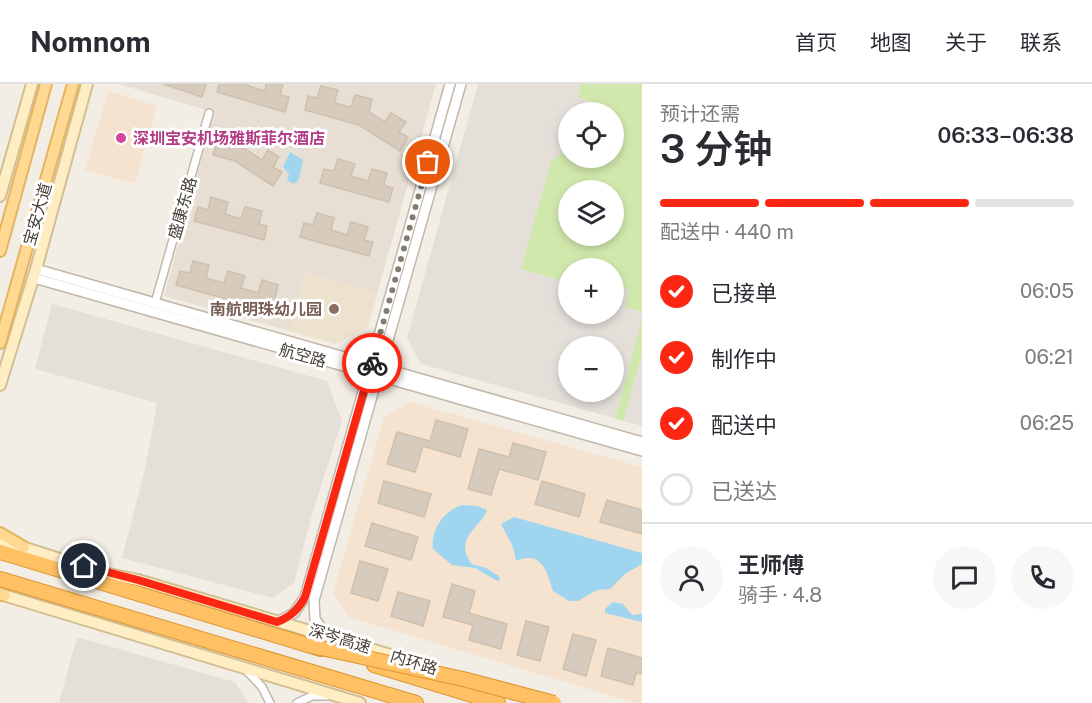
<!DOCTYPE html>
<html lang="zh">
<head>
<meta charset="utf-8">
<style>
	:root { --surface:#fff; --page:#f7f7f7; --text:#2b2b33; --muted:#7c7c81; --line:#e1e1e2; --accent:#fb2713 }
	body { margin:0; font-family:"Public Sans","Noto Sans SC",sans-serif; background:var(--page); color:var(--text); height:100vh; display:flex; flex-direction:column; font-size:22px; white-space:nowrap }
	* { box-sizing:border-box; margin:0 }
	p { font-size:20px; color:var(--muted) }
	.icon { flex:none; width:33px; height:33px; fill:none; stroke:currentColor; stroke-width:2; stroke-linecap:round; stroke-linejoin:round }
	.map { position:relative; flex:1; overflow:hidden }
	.side { display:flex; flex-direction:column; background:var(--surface); width:450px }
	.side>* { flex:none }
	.tools { position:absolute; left:558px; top:18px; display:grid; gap:12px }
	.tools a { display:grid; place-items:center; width:66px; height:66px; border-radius:50%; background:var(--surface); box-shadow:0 3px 9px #0003; font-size:30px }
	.pin { position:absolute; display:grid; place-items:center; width:51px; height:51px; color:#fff; margin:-26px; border:3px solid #fff; border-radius:50%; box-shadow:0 2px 6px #0007 }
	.courier { position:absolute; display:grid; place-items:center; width:60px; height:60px; margin:-30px; border:4px solid #fb2713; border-radius:50%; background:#fff; color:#222; box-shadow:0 2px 8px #0007 }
	.summary em { font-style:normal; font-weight:600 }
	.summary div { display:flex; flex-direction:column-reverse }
	.summary { display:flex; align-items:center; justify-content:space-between; height:102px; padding:0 18px }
	h1 { font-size:39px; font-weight:600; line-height:45px }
	.bar { display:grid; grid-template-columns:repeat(4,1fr); gap:9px 6px; align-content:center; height:72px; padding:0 18px }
	.bar i { height:8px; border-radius:4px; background:var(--line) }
	.bar .selected { background:var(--accent) }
	.bar p { grid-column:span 4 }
	.line { display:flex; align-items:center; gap:15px; padding:0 18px; border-top:2px solid var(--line) }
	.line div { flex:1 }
	.round { display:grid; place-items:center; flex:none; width:63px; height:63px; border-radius:32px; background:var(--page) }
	ol { padding:0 18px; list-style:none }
	li { display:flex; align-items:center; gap:18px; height:66px }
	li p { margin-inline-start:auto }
	li .icon { padding:6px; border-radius:50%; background:var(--accent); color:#fff; stroke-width:4 }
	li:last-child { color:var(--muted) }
	li i { width:33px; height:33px; border:3px solid var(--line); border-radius:50% }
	header { display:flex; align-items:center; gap:36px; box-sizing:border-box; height:84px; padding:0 30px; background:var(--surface); border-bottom:2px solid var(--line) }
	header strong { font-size:28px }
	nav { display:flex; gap:33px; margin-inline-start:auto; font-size:21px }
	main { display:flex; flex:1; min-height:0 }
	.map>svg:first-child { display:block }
	.residential { fill:#e7dfd3 }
	.commercial { fill:#f5e3cf }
	.industrial { fill:#e5dfda; fill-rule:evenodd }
	.education { fill:#ece2ce }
	.green { fill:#d1e8ad; fill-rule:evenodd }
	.water { fill:#a0d5f0 }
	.building { fill:#d7cbbd; stroke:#cfc0ad; stroke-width:1.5 }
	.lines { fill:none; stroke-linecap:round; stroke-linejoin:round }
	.minor-casing { stroke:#c1b8aa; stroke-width:10 }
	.tertiary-casing { stroke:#c1b8aa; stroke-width:12 }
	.secondary-casing { stroke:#d3bf94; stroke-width:14 }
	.primary-casing { stroke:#e4b561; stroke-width:14 }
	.motorway-casing { stroke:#de9533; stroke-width:16 }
	.minor { stroke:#fff; stroke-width:7 }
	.tertiary { stroke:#fff; stroke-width:9 }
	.secondary { stroke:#ffedc3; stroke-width:10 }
	.primary { stroke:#ffd992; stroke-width:10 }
	.motorway { stroke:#ffc164; stroke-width:14 }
	.motorway-bridge-casing { stroke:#de9533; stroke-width:16; stroke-linecap:butt }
	.motorway-bridge { stroke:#ffc164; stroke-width:14 }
	.done { stroke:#827c72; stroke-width:6; stroke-dasharray:0 10.8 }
	.route { stroke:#fb2713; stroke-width:8 }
	.hotel-dot { fill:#d1479c; stroke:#fff; stroke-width:2 }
	.education-dot { fill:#8d6e63; stroke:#fff; stroke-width:2 }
	.labels { text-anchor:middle; stroke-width:6; stroke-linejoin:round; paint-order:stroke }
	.hotel-label { font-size:16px; font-weight:bold; fill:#b23c85; stroke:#fff; text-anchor:start }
	.street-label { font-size:16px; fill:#453e34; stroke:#fff }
	.education-label { font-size:16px; font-weight:bold; fill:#785e54; stroke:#fff; text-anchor:end }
</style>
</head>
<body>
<header>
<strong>Nomnom</strong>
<nav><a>首页</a><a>地图</a><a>关于</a><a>联系</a></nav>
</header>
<main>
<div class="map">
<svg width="642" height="619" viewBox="0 0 642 619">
	<rect width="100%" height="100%" fill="#f3eee5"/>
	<path class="residential" d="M118,0H436L368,242L336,260L164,212L214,28Z"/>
	<path class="commercial" d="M108,7L157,22L135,100L85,86Z
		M410,318L642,383V619H635L348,533L333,509L384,333Z"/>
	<path class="industrial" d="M478,0H642V342L421,280L407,254ZM568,28H614V74H568ZM568,106H614V152H568ZM568,184H614V230H568ZM568,262H614V308H568Z
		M52,220L327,297L342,337L312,430L294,499L273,514L122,474L145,385L157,319L35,285Z
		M77,553L235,598L248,619H59Z"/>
	<path class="education" d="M305,188L377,208L368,242L336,260L289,247Z"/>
	<path class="green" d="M581,0H642V228L625,223L630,205L614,200V184H568V198L521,185L551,77L568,66V74H614V28H586L589,16L578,13ZM568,106H614V152H568Z
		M642,236V270L623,337L615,335Z"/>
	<path class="water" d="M290,68L303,76L299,95L294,100L287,96L289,90L283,83Z
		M462,421L478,422L487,426C481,444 452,454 472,480L486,484L499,492L500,496L497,497L475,484L452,481L433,465C430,447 444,426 462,421Z
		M514,433L642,469V480L625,490L610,505L597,506L578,517H569L553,507C549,494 544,472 526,474C522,475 519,476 516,476L513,463L501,440Z
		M613,518L623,520L632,531L642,530V538L605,529V525Z"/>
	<path class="building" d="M163,0H206L202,13Z
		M219,0H248V2L265,7L266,0H283L280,11L289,13L285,28L217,8Z
		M321,2L338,6L334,19L351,23L355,11L372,15L369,28L385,38L391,29L406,38L399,48L408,53L400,67L359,41L305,26L308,12L317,14Z
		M230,47L248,52L244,64L262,76L268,66L279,73L273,83L282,88L273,102L235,77L213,71L217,56L227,59Z
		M338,75L355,80L351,92L368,97L372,85L387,89L384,101L393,104L389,118L320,99L324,85L334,87Z
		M211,113L228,118L225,130L241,135L245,123L262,127L259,140L267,142L264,156L194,137L198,123L208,126Z
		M317,129L334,134L331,146L347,151L351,138L368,143L364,156L373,158L369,172L300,153L304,139L313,141Z
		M193,177L209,181L206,194L224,199L228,187L245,192L241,204L258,209L262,196L278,201L275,214L284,216L280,230L176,201L180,187L190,189Z
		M436,336L468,345L460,373L423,362L415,388L387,380L397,348L430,357Z
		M513,359L546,368L538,396L499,385L491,411L468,405L479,365L509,373Z
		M384,397L431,410L424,433L378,419Z
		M542,397L585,410L579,433L535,420Z
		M607,416L642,426V450L600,438Z
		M372,439L418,453L411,476L365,462Z
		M360,477L388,485L378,517L351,509Z
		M452,500L475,507L469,529L507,540L501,565L469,556L473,541L443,533Z
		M398,508L430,517L423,542L391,532Z
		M526,537L549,543L540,577L517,571Z
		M573,550L596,556L586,592L563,585Z
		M608,564L642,574V590L636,589L633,601L601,592Z"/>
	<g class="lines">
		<defs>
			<path id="minor" d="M155,219L209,29
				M248,588L262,603L270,619
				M297,619L312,612H326"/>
			<path id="tertiary" d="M36,185L642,358
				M34,194L642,367
				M277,538L294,529L305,513L450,0
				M327,552L315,535L314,516L461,0"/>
			<path id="secondary" d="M0,112L32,0
				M0,301L36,185L87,0
				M0,456L104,489L138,496L421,580
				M0,510L360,619"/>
			<path id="primary" d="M0,167L46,0
				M0,259L73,0
				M0,449L24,463
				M0,511H5"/>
			<path id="motorway" d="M0,468L321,565
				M0,495L416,619
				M374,581L498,619"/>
		</defs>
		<use href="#minor" class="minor-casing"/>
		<use href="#tertiary" class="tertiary-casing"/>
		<use href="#secondary" class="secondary-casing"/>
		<use href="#primary" class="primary-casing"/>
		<use href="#motorway" class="motorway-casing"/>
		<use href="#minor" class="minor"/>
		<use href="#tertiary" class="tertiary"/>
		<use href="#secondary" class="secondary"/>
		<use href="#primary" class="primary"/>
		<use href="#motorway" class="motorway"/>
		<defs>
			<path id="motorway-bridge" d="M312,562L463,595L554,619"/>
		</defs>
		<use href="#motorway-bridge" class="motorway-bridge-casing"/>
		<use href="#motorway-bridge" class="motorway-bridge"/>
	</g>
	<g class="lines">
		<path class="done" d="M372,279L428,78"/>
		<path class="route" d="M84,482L138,496L277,538C290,533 298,526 305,513L372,279"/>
	</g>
	<circle class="hotel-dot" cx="121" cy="54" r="6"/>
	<circle class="education-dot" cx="334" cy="225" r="6"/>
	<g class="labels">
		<g class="hotel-label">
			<text x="133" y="60">深圳宝安机场雅斯菲尔酒店</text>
		</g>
		<g class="street-label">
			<text transform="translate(182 124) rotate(-74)" y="6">盛康东路</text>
			<text transform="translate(37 130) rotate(-74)" y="6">宝安大道</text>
			<text transform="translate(303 271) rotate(16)" y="6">航空路</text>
			<text transform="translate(340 554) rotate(17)" y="6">深岑高速</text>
			<text transform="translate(414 578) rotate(17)" y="6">内环路</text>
		</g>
		<g class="education-label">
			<text x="322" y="231">南航明珠幼儿园</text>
		</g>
	</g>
</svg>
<div class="tools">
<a><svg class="icon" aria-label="locate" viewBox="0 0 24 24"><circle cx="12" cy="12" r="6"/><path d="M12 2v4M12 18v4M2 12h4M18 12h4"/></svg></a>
<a><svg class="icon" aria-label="layers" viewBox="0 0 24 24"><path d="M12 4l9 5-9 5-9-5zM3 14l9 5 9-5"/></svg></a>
<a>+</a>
<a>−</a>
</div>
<div class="pin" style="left:428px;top:78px;background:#ea580c"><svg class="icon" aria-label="bag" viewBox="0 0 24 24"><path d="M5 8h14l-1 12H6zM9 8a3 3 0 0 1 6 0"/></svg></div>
<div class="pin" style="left:84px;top:482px;background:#1f2937"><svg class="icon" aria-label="home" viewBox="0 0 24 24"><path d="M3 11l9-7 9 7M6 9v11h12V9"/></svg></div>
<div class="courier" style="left:372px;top:279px"><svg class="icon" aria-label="bike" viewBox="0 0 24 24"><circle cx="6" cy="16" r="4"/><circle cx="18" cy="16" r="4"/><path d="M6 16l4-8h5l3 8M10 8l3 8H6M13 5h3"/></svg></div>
</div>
<section class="side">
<div class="summary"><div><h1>3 分钟</h1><p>预计还需</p></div><em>06:33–06:38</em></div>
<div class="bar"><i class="selected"></i><i class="selected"></i><i class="selected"></i><i></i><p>配送中 · 440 m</p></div>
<ol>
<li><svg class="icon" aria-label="check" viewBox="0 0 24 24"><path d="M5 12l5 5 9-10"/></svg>已接单<p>06:05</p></li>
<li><svg class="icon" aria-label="check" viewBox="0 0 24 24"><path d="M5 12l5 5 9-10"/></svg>制作中<p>06:21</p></li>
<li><svg class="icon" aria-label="check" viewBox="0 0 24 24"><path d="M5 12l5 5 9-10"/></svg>配送中<p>06:25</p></li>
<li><i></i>已送达</li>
</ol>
<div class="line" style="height:108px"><a class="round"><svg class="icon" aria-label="person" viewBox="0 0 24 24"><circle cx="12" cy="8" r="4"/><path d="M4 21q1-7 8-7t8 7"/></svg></a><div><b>王师傅</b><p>骑手 · 4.8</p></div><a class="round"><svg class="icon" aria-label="chat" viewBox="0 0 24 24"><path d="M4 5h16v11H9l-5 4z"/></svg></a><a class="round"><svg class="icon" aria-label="phone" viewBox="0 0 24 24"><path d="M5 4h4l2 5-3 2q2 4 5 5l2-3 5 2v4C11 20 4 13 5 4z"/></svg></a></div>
</section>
</main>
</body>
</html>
